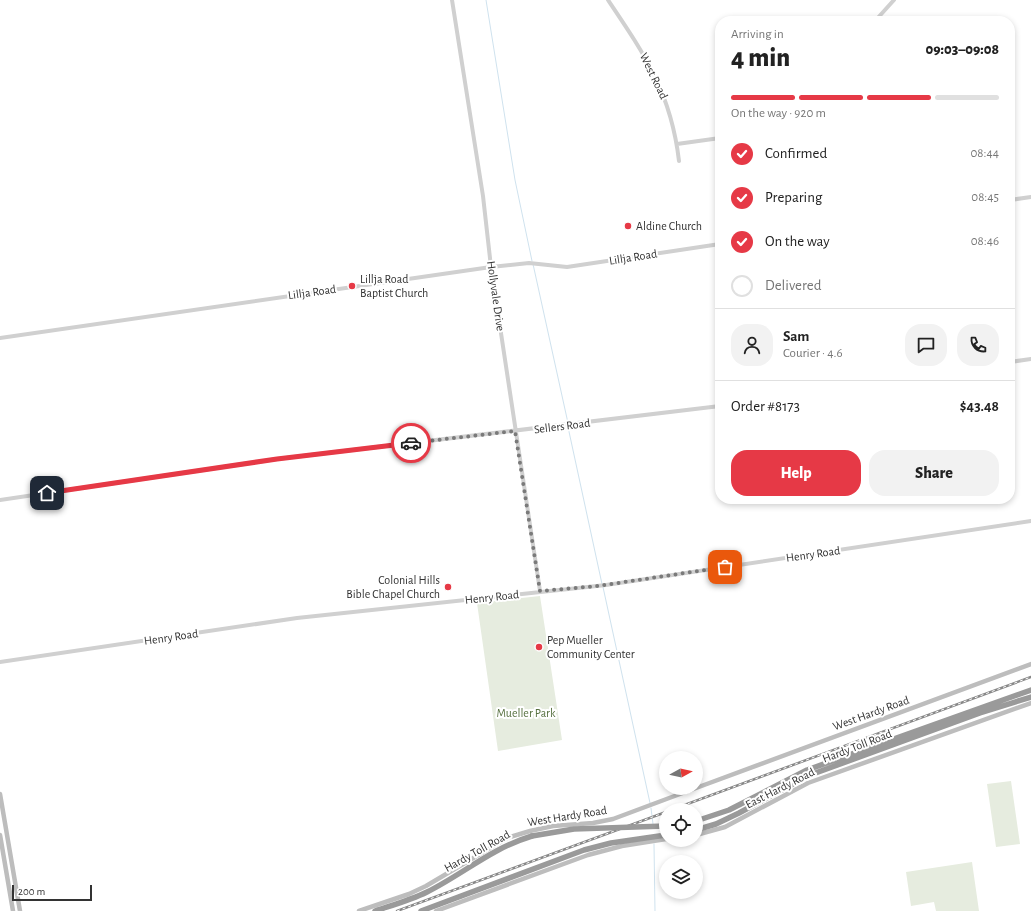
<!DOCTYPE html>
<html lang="en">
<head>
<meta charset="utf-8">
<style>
	:root { --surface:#fff; --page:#f2f2f2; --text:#222; --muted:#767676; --line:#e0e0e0; --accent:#e63946 }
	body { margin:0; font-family:"Alegreya Sans",sans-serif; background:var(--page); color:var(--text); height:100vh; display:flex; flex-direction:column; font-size:15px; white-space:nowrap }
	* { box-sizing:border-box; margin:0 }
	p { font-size:13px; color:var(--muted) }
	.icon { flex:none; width:22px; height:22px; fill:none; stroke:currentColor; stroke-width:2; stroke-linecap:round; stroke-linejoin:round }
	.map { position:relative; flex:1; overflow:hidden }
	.drawer { position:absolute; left:715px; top:16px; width:300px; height:488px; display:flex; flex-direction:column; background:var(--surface); border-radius:16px; box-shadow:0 2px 6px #0003 }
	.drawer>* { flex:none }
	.needle { width:26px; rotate:82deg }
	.fabs { position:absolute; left:659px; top:751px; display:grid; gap:8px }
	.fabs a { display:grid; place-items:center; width:44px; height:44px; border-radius:50%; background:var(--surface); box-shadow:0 2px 6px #0003; font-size:20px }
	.scale { position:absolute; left:12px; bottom:10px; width:80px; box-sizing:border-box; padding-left:4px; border:2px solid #333; border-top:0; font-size:11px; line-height:14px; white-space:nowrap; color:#333; -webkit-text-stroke:3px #fff; paint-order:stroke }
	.pin { position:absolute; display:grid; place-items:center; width:34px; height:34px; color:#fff; margin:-17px; border-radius:8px; box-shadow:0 2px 6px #0006 }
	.courier { position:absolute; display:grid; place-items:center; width:40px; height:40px; margin:-20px; border:3px solid #e63946; border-radius:50%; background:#fff; color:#222; box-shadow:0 1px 5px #0007 }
	.summary em { font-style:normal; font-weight:800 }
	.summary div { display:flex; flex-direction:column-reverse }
	.summary { display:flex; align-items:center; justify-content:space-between; height:68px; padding:0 16px }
	h1 { font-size:26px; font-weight:800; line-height:30px }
	.bar { display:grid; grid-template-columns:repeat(4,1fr); gap:6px 4px; align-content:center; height:48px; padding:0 16px }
	.bar i { height:5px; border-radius:3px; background:var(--line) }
	.bar .active { background:var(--accent) }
	.bar p { grid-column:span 4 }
	.line { display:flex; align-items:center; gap:10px; padding:0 16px; border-top:1px solid var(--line) }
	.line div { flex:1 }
	.round { display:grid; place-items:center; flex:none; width:42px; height:42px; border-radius:16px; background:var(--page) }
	ol { padding:0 16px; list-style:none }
	li { display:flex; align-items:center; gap:12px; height:44px }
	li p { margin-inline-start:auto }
	li .icon { padding:4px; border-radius:50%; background:var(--accent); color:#fff; stroke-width:4 }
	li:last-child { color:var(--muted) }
	li i { width:22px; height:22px; border:2px solid var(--line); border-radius:50% }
	.cta { display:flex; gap:8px; margin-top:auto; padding:8px 16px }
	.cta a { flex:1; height:46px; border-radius:16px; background:var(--accent); color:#fff; font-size:16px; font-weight:800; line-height:46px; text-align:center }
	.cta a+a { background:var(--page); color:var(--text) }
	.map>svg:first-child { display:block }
	.green { fill:#e6ecdf }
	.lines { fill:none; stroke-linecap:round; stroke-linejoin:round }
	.stream { stroke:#cfe2ee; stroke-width:1 }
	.tertiary { stroke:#d0d0d0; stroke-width:4 }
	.secondary { stroke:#bdbdbd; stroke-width:4.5 }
	.motorway { stroke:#9a9a9a; stroke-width:5.5 }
	.rail-casing { stroke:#888; stroke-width:2.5 }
	.rail { stroke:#fff; stroke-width:1; stroke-dasharray:3; stroke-linecap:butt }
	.motorway-bridge { stroke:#9a9a9a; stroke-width:5.5 }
	.done { stroke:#7a7a7a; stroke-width:4; stroke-dasharray:0 7.2 }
	.route { stroke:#e63946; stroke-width:5 }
	.poi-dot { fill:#e63946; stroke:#fff; stroke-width:1.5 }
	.labels { text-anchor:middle; stroke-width:4; stroke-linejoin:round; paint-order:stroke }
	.street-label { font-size:12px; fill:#333; stroke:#fff }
	.poi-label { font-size:12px; fill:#333; stroke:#fff; text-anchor:start }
	.park-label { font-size:12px; fill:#56703f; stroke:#fff }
</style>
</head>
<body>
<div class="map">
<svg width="1031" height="911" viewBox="0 0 1031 911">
	<rect width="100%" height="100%" fill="#fff"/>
	<path class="green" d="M540,596L562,740L498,751L477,603Z
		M1011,781L1020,844L996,847L987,784Z
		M972,862L979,911H936L934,902L911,906L906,872Z"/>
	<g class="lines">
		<path class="stream" d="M486,0L515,180L532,261
			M533,264L568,423
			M568,427L602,584
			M603,587L650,803
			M651,808L653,824
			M654,844L655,911"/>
		<path class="tertiary" d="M452,0L483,196L491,267L540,591
			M608,0C645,55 671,93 679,161
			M875,21L894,0
			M677,144L720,138
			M1010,200L1031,197
			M0,338L491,267L529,263L567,267L720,244
			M1010,362L1031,359
			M0,500L277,459L720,406
			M0,662L297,618L606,585L1031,521"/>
		<path class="secondary" d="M696,788L1031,664
			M0,794L20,911
			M0,835L13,911
			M696,835L725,827L808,783L1031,703
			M359,911L409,894L426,886L507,838L530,831L553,826L593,823L613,819L696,788
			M436,911L588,855L622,846L666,839"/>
		<path class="motorway" d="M696,821L729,810L807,770L1031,690
			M696,830L716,824L739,813L810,775L980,713L1031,697
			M375,911C393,905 411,900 427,892C463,874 492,848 532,836
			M421,911L584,850L611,843L666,835"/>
		<defs>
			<path id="rail" d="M671,810L1031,677
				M397,911L666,812"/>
		</defs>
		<use href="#rail" class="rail-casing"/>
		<use href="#rail" class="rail"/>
		<path class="motorway-bridge" d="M532,836L574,829L666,826"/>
	</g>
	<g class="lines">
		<path class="done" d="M411,443L515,431L540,591L598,586L725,567"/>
		<path class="route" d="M47,493L277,459L411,443"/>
	</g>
	<g class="poi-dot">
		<circle cx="628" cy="226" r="4"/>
		<circle cx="352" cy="286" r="4"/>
		<circle cx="448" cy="587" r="4"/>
		<circle cx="539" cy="647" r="4"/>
	</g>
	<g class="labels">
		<g class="street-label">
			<text transform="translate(654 76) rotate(64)" y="4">West Road</text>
			<text transform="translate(633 257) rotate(-9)" y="4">Lillja Road</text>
			<text transform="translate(312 292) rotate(-8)" y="4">Lillja Road</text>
			<text transform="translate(496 296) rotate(82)" y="4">Hollyvale Drive</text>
			<text transform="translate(562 426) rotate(-7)" y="4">Sellers Road</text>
			<text transform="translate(813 554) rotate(-8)" y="4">Henry Road</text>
			<text transform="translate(492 597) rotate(-6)" y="4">Henry Road</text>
			<text transform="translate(171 637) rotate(-8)" y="4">Henry Road</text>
			<text transform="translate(871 713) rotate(-20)" y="4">West Hardy Road</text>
			<text transform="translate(857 746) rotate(-21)" y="4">Hardy Toll Road</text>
			<text transform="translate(780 788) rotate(-27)" y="4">East Hardy Road</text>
			<text transform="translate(567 816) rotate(-9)" y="4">West Hardy Road</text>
			<text transform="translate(477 851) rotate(-29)" y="4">Hardy Toll Road</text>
		</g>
		<g class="poi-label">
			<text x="636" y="230">Aldine Church</text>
			<text x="360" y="283">Lillja Road<tspan x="360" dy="14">Baptist Church</tspan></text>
			<text x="440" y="584" text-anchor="end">Colonial Hills<tspan x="440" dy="14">Bible Chapel Church</tspan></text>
			<text x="547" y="644">Pep Mueller<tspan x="547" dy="14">Community Center</tspan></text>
		</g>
		<g class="park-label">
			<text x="526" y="717">Mueller Park</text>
		</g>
	</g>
</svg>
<div class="fabs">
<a><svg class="needle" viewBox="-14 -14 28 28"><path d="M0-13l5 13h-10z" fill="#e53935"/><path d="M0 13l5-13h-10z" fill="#767676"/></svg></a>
<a><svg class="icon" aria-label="locate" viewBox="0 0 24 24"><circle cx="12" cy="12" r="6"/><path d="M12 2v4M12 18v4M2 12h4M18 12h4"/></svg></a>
<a><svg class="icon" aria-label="layers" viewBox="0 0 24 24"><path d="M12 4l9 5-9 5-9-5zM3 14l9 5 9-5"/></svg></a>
</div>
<div class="scale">200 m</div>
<div class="pin" style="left:725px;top:567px;background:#ea580c"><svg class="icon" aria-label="bag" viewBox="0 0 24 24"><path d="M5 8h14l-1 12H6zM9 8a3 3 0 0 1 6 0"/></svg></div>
<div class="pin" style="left:47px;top:493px;background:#1f2937"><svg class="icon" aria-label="home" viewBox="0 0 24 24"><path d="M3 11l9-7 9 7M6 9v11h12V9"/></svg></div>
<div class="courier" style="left:411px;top:443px"><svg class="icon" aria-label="car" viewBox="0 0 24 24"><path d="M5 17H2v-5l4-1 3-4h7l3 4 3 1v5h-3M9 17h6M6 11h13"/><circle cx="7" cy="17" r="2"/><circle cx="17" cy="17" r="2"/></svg></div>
<section class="drawer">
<div class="summary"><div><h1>4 min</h1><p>Arriving in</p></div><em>09:03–09:08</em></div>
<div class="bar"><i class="active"></i><i class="active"></i><i class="active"></i><i></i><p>On the way · 920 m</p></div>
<ol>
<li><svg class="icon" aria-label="check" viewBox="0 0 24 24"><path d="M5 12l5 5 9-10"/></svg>Confirmed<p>08:44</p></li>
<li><svg class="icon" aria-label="check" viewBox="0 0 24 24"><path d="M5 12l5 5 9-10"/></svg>Preparing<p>08:45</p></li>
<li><svg class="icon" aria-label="check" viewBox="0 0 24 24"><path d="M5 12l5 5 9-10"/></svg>On the way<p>08:46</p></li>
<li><i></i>Delivered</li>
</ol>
<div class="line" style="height:72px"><a class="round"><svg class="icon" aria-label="person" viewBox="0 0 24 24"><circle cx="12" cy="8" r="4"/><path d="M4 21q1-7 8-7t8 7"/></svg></a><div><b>Sam</b><p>Courier · 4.6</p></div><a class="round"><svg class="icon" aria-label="chat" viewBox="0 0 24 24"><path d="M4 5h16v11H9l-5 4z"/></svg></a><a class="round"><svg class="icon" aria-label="phone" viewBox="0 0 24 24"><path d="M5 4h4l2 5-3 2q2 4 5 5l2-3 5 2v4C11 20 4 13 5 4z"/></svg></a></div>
<div class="line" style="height:52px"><div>Order #8173</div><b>$43.48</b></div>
<div class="cta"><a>Help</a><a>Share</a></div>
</section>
</div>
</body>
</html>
